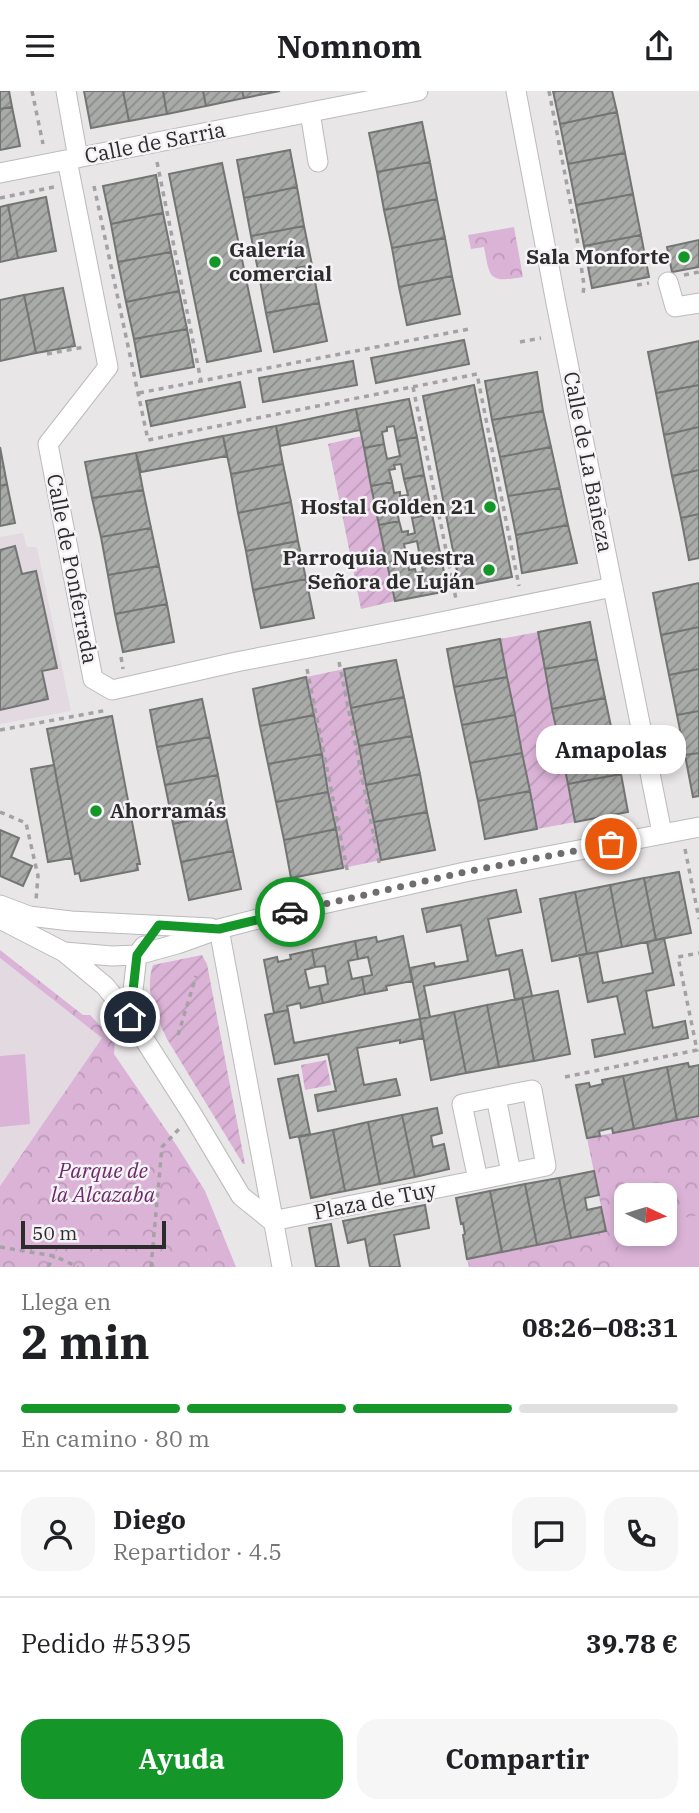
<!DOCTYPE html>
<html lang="es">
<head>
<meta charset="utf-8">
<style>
	:root { --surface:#fff; --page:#f6f6f6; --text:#202124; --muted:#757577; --line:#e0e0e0; --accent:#149629 }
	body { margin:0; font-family:"IBM Plex Serif",serif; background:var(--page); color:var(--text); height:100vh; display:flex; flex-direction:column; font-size:26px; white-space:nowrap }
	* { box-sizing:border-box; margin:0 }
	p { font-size:23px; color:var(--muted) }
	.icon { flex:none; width:38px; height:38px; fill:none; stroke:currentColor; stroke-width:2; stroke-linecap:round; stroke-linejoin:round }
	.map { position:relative; height:1176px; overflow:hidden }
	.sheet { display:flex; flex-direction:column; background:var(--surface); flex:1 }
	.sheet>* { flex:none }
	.needle { width:46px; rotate:94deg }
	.tools { position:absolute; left:614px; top:1092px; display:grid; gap:14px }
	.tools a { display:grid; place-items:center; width:63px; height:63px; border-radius:14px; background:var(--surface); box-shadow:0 4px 10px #0003; font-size:35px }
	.scale { position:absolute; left:21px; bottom:18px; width:145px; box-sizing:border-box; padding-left:7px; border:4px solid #2d2c2d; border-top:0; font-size:19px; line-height:24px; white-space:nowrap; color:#2d2c2d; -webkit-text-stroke:5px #f6f3f6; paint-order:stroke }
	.pin { position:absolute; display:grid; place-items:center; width:60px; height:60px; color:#fff; margin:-30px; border:4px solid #fff; border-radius:50%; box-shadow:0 2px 7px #0007 }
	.courier { position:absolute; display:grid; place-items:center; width:70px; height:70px; margin:-35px; border:5px solid #149629; border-radius:50%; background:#fff; color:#222; box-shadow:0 2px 9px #0007 }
	.bubble { position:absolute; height:49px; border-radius:21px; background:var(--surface); box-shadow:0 4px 10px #0003; font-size:23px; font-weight:700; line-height:49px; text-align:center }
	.summary em { font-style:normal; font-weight:700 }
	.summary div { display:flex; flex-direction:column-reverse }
	.summary { display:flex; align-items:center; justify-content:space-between; height:119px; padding:0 21px }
	h1 { font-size:46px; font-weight:700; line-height:52px }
	.bar { display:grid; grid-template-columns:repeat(4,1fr); gap:10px 7px; align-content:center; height:84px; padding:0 21px }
	.bar i { height:9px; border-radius:5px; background:var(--line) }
	.bar .selected { background:var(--accent) }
	.bar p { grid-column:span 4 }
	.line { display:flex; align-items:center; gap:18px; padding:0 21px; border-top:2px solid var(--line) }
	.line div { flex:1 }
	.round { display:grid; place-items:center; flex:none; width:74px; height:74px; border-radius:21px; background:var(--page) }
	.action { display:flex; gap:14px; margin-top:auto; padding:14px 21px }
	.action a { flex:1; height:80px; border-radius:21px; background:var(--accent); color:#fff; font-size:28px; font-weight:700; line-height:80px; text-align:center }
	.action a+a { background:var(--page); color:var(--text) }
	header { display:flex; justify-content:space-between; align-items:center; height:91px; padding:0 21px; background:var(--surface); font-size:32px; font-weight:700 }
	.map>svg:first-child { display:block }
	.built { fill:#e2d9e1 }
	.forest { fill:url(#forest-crowns); fill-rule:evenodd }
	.garden { fill:url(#garden-furrows) }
	.pitch { fill:#dbb3d7 }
	.building { fill:url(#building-hatch); stroke:#737573; stroke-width:2 }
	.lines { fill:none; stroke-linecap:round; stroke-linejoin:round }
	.minor-casing { stroke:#bcbabc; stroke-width:21 }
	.path { stroke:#a4a2a4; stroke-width:3.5; stroke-dasharray:5 5; stroke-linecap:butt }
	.minor { stroke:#fff; stroke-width:19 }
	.done { stroke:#6f6d6e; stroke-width:7; stroke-dasharray:0 12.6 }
	.route { stroke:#149629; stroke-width:9 }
	.poi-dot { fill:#149629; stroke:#f6f3f6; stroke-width:2.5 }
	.labels { text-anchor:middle; stroke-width:5; stroke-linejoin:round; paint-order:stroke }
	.street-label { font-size:21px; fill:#2d2c2d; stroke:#f6f3f6 }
	.poi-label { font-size:21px; font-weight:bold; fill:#2d2c2d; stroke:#f6f3f6; text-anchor:end }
	.park-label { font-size:21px; font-style:italic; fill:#6e296b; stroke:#f6f3f6 }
</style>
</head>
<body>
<header><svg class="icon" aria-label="menu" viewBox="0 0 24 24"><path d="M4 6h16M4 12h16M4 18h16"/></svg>Nomnom<svg class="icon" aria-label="share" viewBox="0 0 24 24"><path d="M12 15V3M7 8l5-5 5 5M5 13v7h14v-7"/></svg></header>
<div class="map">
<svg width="699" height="1176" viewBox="0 0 699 1176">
	<defs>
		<pattern id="forest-crowns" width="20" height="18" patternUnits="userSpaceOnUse" patternTransform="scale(1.75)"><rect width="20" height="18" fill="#dbb3d7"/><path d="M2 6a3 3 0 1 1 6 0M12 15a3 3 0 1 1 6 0" fill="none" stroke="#bc9ab9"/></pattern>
		<pattern id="garden-furrows" width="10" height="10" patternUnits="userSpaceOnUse" patternTransform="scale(1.75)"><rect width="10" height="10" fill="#dbb3d7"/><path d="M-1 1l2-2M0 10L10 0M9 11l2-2" fill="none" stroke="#bc9ab9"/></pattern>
		<pattern id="building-hatch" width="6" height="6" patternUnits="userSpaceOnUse" patternTransform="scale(1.75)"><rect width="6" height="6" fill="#a9aba9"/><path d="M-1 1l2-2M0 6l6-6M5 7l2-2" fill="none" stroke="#8a8b8a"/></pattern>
	</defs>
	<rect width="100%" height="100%" fill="#e9e6e8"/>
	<path class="built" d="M23,442L27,456H37L71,620L0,633V446Z
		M0,867L102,947L0,1095Z"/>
	<path class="forest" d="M514,136L523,186C488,192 490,187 484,156L471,158L468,144Z
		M0,859L83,924H90L115,950L114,963L177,1055L205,1100L236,1176H0V1095L102,947L0,867Z
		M699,1025V1176H469L467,1168L606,1140L587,1047ZM626,1104H665V1143H626Z"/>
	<path class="garden" d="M362,345L395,510L361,518L328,353Z
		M538,541L575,731L537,738L500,548Z
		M344,578L381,769L343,777L306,586Z
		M202,864L207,873L245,1073H243L167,948C156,925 144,900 153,874Z
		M326,969L331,994L305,999L301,974Z"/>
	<path class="pitch" d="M25,963L30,1033L0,1036V965Z
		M699,1124V1176H622L615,1140L626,1138V1143H665V1130Z"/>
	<path class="building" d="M0,0H9L12,16L0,18Z
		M84,0H123L129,30L91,37Z
		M123,0H163L167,23L129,30Z
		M163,0H203L206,15L167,23Z
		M203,0H242L244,7L206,15Z
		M242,0H280L244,7Z
		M553,0H612L617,21L560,33Z
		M12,16L20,55L0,59V18Z
		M617,21L625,62L568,73L560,33Z
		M422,31L430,71L377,81L369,42Z
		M290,59L297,96L244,107L237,69Z
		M625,62L633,103L576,114L568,73Z
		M430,71L437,108L384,119L377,81Z
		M222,72L261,260L207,271L169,83Z
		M156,84L163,122L111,133L103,95Z
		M297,96L304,135L251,145L244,107Z
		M633,103L641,144L584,155L576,114Z
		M46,106L56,160L18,167L8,114Z
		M437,108L445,147L392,157L384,119Z
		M8,114L18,167L0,171V116Z
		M163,122L171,161L118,171L111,133Z
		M304,135L312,174L259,184L251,145Z
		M641,144L649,186L592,197L584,155Z
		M445,147L452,185L399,196L392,157Z
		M699,149V176L672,181L667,156Z
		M171,161L179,200L126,211L118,171Z
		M312,174L319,212L266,222L259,184Z
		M452,185L460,223L407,234L399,196Z
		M63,197L75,255L36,262L24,204Z
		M179,200L187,238L134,248L126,211Z
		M24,204L36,262L0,270V209Z
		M319,212L327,250L274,261L266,222Z
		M187,238L194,276L141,286L134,248Z
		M464,249L469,273L376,292L371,267Z
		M699,250V294L656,302L648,261Z
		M353,270L357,294L263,311L259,287Z
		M537,281L543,320L492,329L485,290Z
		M240,291L245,316L151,335L146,310Z
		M474,294L512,486L460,496L423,305Z
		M699,294V336L664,344L656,302Z
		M409,308L417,346L397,350L394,335L387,336V340L382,341L384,353L364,357L356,318Z
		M356,318L360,339L280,355L276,335Z
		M543,320L551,356L500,366L492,329Z
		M276,335L283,373L231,383L223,345Z
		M699,336V379L672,385L664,344Z
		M223,345L227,365L141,381L136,362Z
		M417,346L424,384L404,388L401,373L394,374L395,378L389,379L392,391L371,395L364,357L384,353L387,368L400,365L397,350Z
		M0,356L7,393L0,395Z
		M551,356L560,397L508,405L500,366Z
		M136,362L143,399L92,407L85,371Z
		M283,373L291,411L238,422L231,383Z
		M699,379V423L681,427L672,385Z
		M424,384L432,423L412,427L409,412L396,414L399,430L379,434L371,395L392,391L394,402L400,401V405L408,404L404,388Z
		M7,393L15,432L0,435V395Z
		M560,397L568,434L516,444L508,405Z
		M143,399L151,437L101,446L92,407Z
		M291,411L298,450L246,460L238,422Z
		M432,423L440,462L420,466L417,450L404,453L407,468L387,472L379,434L399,430L402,441L408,440V444L415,442L412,427Z
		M699,423V467L689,469L681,427Z
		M568,434L577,472L522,482L516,444Z
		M151,437L159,475L108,484L101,446Z
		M298,450L306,488L253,499L246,460Z
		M15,455L22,483L36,480L57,577L42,580L48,608L0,619V459Z
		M440,462L448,500L395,510L387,472L407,468L409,479L415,478L416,482L423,481L420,466Z
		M159,475L167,513L115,523L108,484Z
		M306,488L314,527L261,537L253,499Z
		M699,492V536L661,544L653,502Z
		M167,513L174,551L123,561L115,523Z
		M590,531L597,568L545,578L538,541Z
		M699,536V578L669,584L661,544Z
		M500,548L507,586L454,596L447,558Z
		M597,568L605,607L552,618L545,578Z
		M396,569L404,606L351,617L344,578Z
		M699,578V620L677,624L669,584Z
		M306,586L314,624L260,635L253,598Z
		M507,586L515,624L462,634L454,596Z
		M404,606L412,645L359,655L351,617Z
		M605,607L613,645L560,655L552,618Z
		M202,608L210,646L157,656L150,619Z
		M699,620V662L685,664L677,624Z
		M314,624L322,663L268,673L260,635Z
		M515,624L522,662L470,672L462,634Z
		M112,625L140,773H137L138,779L81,790L79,782L75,783L47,638Z
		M412,645L420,683L366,694L359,655Z
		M613,645L621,683L568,693L560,655Z
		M210,646L218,684L165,694L157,656Z
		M522,662L530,700L478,710L470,672Z
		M699,662V705L693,706L685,664Z
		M322,663L328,701L276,711L268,673Z
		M54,674L72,767L48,771L31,678Z
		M420,683L427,721L374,731L366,694Z
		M621,683L628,721L575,731L568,693Z
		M218,684L225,722L173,733L165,694Z
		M530,700L537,738L485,748L478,710Z
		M328,701L336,738L284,749L276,711Z
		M427,721L435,759L381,769L374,731Z
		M225,722L233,760L181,771L173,733Z
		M336,738L343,777L291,787L284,749Z
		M0,739L19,747L11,766L32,775L23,795L0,785Z
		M233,760L241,798L189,809L181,771Z
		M679,781L691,842L656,849L644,787Z
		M644,787L656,849L622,856L610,794Z
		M610,794L622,856L587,863L575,801Z
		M516,799L521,821L488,828L496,865L522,859L532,905L515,909L509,878L424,895L430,926L420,928L410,877L434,872L435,876L468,870L461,834L427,841L422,818Z
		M575,801L587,863L552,870L540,808Z
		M403,845L412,890L386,895L387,899L365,903L362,886L372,884L368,866L358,868L355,850L376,846L377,851Z
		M664,847L674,894L646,900L653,937L685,930L688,947L595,966L592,949L625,943L617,905L588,911L579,864L597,861L603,892L653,882L647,851Z
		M355,850L358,868L348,870L352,888L362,886L365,903L323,912L319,895L328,893L325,875L315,876L312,859Z
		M312,859L315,876L305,879L309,897L319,895L323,912L301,917L300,912L287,915L288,919L274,922L264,869L277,866L278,871L291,868L290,864Z
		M558,900L570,963L534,970L522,907Z
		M522,907L534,970L499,976L487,914Z
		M487,914L499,976L466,982L454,921Z
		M288,919L294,952L420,928L423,947L400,952V949L357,957L364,994L396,988L400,1004L318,1020L315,1004L336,1000L328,963L275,973L265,924Z
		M454,921L466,982L431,989L420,928Z
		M688,972L689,976L699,974V1025L677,1029L667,976Z
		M667,976L677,1029L634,1038L623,985Z
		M298,984L310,1043L290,1047L278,988Z
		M623,985L634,1038L613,1042L612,1037L599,1040L600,1045L587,1047L576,994L589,992L590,996L603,993L602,989Z
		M437,1017L442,1042L431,1045L433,1056L444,1053L449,1078L415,1086L402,1024Z
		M402,1024L415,1086L380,1093L368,1031Z
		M368,1031L380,1093L345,1100L333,1039Z
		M333,1039L345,1100L311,1107L299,1046Z
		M594,1080L599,1104L585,1107L587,1119L601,1116L606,1140L571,1147L559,1087Z
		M559,1087L571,1147L537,1154L525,1093Z
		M525,1093L537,1154L502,1161L490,1100Z
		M490,1100L502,1161L467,1168L463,1144L465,1143L463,1132L461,1133L456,1107Z
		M425,1114L429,1137L394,1144L400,1176H370L365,1148L348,1152L343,1130Z
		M331,1133L339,1176H316L309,1137Z"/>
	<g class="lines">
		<defs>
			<path id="minor" d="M66,0L78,67
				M516,0L556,212L662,742
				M310,21L318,71
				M67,69L108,276L48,353L93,588L112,599L236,571L416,536L613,496
				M0,82L418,0
				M668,191L675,216L699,212
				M0,814L29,825L71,830L211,837
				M0,828L64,861L112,865L137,864L177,853L219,838L265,826L465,781L699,736
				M219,838L282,1176
				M64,861L105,895L130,926L192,1023L241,1105L272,1130
				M130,926L137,864L144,855
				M532,999L546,1075L478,1089L462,1013Z
				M496,1006L511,1082
				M272,1130L478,1089"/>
		</defs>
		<use href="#minor" class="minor-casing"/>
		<path class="path" d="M32,0L43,53
			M549,0L576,141L584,194L583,204
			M157,71L201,290
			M94,95L148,349L477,283L519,495
			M0,107L54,96
			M684,184L699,181
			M637,194L649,192
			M520,251L541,247
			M47,263L84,256
			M413,296L456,508
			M139,302L469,238
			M121,566L123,578
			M339,571L380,776
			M307,578L348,783
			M0,639L108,619
			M0,721L26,732L38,785L36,809
			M685,758L699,828
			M178,944L196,885
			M565,986L697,959L678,866L699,862
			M0,1156L54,1165L78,1176
			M48,1176L54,1165
			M151,1176L162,1056L179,1038"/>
		<use href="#minor" class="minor"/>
	</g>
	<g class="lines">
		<path class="done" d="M290,821L465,781L611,753"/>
		<path class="route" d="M130,926L137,864L159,834L219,838L290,821"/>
	</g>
	<g class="poi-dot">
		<circle cx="684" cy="166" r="7"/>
		<circle cx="215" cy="171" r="7"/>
		<circle cx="490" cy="416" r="7"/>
		<circle cx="489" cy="479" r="7"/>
		<circle cx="96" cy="720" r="7"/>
	</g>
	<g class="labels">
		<g class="street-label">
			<text transform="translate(155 52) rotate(-11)" y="7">Calle de Sarria</text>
			<text transform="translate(588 371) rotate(79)" y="7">Calle de La Bañeza</text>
			<text transform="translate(72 478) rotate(79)" y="7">Calle de Ponferrada</text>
			<text transform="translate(375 1110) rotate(-11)" y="7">Plaza de Tuy</text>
		</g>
		<g class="poi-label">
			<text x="229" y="166" text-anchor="start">Galería<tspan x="229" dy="24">comercial</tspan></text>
			<text x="670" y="173">Sala Monforte</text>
			<text x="476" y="423">Hostal Golden 21</text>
			<text x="475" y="474">Parroquia Nuestra<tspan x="475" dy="24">Señora de Luján</tspan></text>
			<text x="110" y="727" text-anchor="start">Ahorramás</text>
		</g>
		<g class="park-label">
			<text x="103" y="1087">Parque de<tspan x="103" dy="24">la Alcazaba</tspan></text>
		</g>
	</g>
</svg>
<div class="tools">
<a><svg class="needle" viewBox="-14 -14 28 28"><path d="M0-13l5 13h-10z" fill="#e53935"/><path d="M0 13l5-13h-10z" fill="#757577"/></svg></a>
</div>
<div class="scale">50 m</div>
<div class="pin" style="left:611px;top:753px;background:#ea580c"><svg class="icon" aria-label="bag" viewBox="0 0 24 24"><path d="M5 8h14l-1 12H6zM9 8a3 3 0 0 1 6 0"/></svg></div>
<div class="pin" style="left:130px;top:926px;background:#1f2937"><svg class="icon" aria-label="home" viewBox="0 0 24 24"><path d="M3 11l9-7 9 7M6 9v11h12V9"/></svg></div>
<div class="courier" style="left:290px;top:821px"><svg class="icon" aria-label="car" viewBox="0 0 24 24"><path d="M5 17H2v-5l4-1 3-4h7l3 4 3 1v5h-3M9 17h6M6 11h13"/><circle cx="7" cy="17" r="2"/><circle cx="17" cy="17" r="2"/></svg></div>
<div class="bubble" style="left:536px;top:634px;width:150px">Amapolas</div>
</div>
<section class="sheet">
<div class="summary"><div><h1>2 min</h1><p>Llega en</p></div><em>08:26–08:31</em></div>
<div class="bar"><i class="selected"></i><i class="selected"></i><i class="selected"></i><i></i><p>En camino · 80 m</p></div>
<div class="line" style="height:126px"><a class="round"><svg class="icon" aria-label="person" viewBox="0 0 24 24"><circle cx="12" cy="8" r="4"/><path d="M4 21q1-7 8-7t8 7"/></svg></a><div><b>Diego</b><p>Repartidor · 4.5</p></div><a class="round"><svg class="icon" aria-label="chat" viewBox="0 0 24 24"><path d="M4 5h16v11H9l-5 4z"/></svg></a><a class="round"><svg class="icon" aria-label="phone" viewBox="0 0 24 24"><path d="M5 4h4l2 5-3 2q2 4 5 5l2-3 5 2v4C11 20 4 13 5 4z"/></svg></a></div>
<div class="line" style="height:91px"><div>Pedido #5395</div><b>39.78 €</b></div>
<div class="action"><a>Ayuda</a><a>Compartir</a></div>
</section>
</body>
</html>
